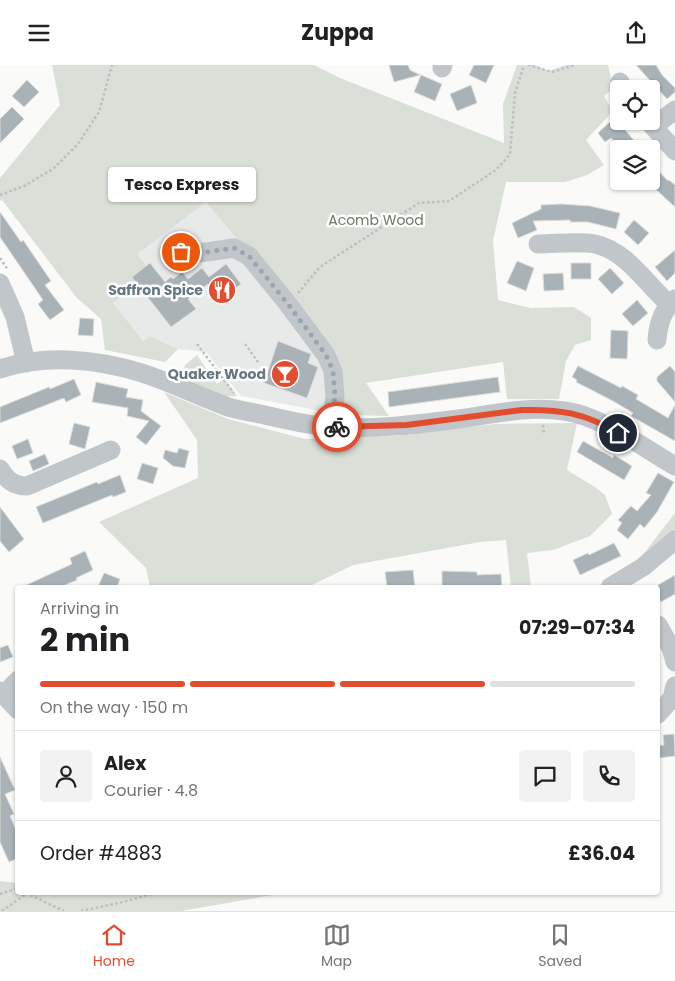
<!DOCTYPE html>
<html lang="en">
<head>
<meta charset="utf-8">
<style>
	:root { --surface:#fff; --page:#f2f2f2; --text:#202124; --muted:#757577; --line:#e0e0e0; --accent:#e34d2f }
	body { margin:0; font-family:Poppins,sans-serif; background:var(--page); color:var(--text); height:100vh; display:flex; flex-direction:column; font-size:19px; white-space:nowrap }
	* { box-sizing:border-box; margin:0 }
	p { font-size:16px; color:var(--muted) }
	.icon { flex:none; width:28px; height:28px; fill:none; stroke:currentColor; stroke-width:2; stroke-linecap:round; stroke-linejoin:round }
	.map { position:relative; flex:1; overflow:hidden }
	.details { position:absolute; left:15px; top:520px; width:645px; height:310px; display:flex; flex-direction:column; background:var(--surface); border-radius:5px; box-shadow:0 1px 4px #0004 }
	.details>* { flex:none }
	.buttons { position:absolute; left:610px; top:15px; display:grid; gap:10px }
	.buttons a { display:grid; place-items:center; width:50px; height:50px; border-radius:5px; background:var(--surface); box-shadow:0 1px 4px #0004; font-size:25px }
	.pin { position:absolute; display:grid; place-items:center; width:42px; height:42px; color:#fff; margin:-21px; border:2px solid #fff; border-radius:50%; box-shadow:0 1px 5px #0007 }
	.courier { position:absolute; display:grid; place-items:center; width:50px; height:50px; margin:-25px; border:4px solid #e34d2f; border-radius:50%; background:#fff; color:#222; box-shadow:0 1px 6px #0007 }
	.bubble { position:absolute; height:35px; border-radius:5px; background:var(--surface); box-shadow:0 1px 4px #0004; font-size:16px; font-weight:700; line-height:35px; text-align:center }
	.head em { font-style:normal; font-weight:700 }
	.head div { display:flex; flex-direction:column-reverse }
	.head { display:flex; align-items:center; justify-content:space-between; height:85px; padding:0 25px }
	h1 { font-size:32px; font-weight:700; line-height:38px }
	.bar { display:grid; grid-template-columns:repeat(4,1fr); gap:8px 5px; align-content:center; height:60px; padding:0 25px }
	.bar i { height:6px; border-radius:4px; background:var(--line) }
	.bar .active { background:var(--accent) }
	.bar p { grid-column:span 4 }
	.line { display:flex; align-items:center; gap:12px; padding:0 25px; border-top:1px solid var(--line) }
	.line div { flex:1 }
	.round { display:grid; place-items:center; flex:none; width:52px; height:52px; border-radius:5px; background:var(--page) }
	header { display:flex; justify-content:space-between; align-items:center; height:65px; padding:0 25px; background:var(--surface); font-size:22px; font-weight:700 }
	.menu { display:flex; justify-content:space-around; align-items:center; height:70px; border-top:1px solid var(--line); background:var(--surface); font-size:14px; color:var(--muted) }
	.menu a { display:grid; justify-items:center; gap:2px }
	.menu .active { color:var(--accent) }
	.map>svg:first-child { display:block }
	.built { fill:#e8eae9 }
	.green { fill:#dadfd7 }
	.building { fill:#a8b2b7; stroke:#dcdcda }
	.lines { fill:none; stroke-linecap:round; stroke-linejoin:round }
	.path { stroke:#bbbfc2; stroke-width:2.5; stroke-dasharray:2.5 2.5; stroke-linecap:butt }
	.minor { stroke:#c1c6ca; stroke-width:19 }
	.done { stroke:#99a6ab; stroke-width:5; stroke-dasharray:0 9 }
	.route { stroke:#e34d2f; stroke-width:6 }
	.labels { text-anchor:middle; stroke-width:5; stroke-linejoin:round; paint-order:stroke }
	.park-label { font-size:14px; fill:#697a64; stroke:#fff }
	.poi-label { font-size:14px; font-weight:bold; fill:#657882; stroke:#fff; text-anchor:end }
</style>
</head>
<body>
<header><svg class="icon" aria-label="menu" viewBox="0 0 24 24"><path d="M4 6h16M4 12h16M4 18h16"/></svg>Zuppa<svg class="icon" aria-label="share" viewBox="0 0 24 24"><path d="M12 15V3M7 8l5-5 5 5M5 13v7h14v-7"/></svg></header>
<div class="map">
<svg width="675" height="846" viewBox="0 0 675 846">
	<rect width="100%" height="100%" fill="#fafaf8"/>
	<path class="built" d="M206,137L342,300L343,350L241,331L206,287L178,284L150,271L143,277L113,238L138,219L132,212L136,189Z"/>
	<path class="green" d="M52,0H314L340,13L504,78L503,39L517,0H535L549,6L566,0H608L613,23L604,31L613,46L586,75L604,100L587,110L565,117H506L493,176L498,235L531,243L574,242L591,253V275L575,280L566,296L559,334H507L503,297L366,318L389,351L343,350L342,300L206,137L137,189L146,201L138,219L113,238L143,276L150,271L178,284L165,297L105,285L101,254L77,233L2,135L0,136V113L60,40Z
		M197,290L217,319L224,314L237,331L219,332L185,318L182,312L189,309L184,301Z
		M164,327L228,354L305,374L396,371L495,359L577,358L567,405L595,422L605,430L612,449L590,471L553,485L527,488L531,522H511L506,475L480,477L353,500L308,522H150L146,503L99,457L198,413L197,375Z
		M675,448V467L631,505Z
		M0,816L17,818L18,828H284L181,846H0Z"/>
	<path class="building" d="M389,0H408L410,5L420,10L394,17Z
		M474,0H494L486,18L469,10Z
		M636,0H656L662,10L675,23V27L667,34Z
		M421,10L442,19L435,36L414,27Z
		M27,15L39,27L24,42L12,31Z
		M471,20L477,38L457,46L450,29Z
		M12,42L24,54L0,78V54Z
		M614,53L626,66L641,84H620L611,73L605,77L598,68Z
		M651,98L668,116L669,115L675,120V142L651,120Z
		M561,139L590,141L620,148L616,164L588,157H570V155L533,156L537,165L518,173L512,158L541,144V140Z
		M0,147L21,177L23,175L51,216L45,220L64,245L50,255L38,239L43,235L0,172Z
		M634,155L649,168L638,180L624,167Z
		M675,185V208L667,216L655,202Z
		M517,196L534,203L526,226L507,218Z
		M150,198L165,217L171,212L173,214L182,207L188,214L202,203L209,212L226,199L241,219L220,235L208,219L188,234L196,244L171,262L132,212Z
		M571,198H591V214H571Z
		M610,203L624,218L612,229L598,214Z
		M563,208L564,225L544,226L543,209Z
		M637,235L648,248L633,261L622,249Z
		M80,253L94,254L93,271L78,270Z
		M611,265L628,266L627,294L610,293Z
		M278,276L311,289L308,298L318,302L307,333L264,318Z
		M578,301L621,323L622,321L638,330L636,334L668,353L675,340V376L631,351L633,348L613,336L576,317L577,315L572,312Z
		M670,301L675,307V337L657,316V312Z
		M498,312L500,327L389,342L388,327Z
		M74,314L81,330L66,337L64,333L0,358V342L49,322L50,324Z
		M96,317L128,324L126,332L143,335L141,346L161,361L146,380L136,372L149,356L127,351L128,343L92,337Z
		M74,358L90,362L85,384L69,379Z
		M28,374L33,388L17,394L12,381Z
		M583,376L613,393L614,390L632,401L624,415L577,387Z
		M179,383L189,386L185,403L173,401L163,393L165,385L177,388Z
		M45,389L49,399L33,406L29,396Z
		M142,398L158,403L153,419L137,414Z
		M658,408L674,417L657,447L644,463L640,459L628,474L617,465L622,458L618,455L631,441L637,446L651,430L646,428Z
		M120,410L126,427L113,432L112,430L43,458L36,442L97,417L98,419Z
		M0,442L24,474L9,487L0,476Z
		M614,478L621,491L580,510L573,495L588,488L589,490Z
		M85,486L93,505L76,513L77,515L60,522H22L72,499L70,493Z
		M413,505L415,522H387L385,507Z
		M442,506L477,507V510L501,509L502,522H442Z
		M104,508L120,514L117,522H98Z
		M675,510V529L661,537L658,531V520Z
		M8,580L13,592L0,597V583Z
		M674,669L675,691L659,693L658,681L664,680L663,670Z
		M0,692L15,725L5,729L14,749L10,751L18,770V793L9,797L0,777Z"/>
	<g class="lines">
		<path class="path" d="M528,0L552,7L574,0
			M0,130L24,121L53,104L78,79L99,47L112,0
			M0,193L8,205
			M298,228L320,202L419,138L449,136L496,105L510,89L515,28L524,0
			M197,279L234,328
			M245,279L258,297
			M543,360L544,368
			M26,828L64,846
			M0,829L18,823
			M2,846L26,829
			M81,846L123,837L155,828"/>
		<path class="minor" d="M442,3L443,0
			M620,17L623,24
			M648,56L675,86
			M653,62L675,45
			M538,179C556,179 577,176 595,179C627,186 646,219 669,239
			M170,183L181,187L199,188L234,183L249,191L288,239L326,290L333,306L335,331L331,362
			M0,218L15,252L26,298
			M657,275C658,259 663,244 675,234
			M0,304C45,289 97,294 142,308C170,317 196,330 223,340C234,345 247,346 260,349C283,354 306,360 330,362C375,365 421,359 466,353C498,348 531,341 564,346C602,351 642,382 675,401
			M0,404C7,415 14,421 27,421L111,385
			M610,522L643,502L675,475
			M658,560L671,583L675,597
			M0,626L18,645
			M4,630L18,615
			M658,649L672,633L675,621"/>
	</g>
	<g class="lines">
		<path class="done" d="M181,187L199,188L234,183L249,191L288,239L326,290L333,306L335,331L331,362H337"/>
		<path class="route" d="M337,362L407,360L522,345C560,344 585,348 618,368"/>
	</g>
	<defs>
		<symbol id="restaurant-disc" viewBox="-11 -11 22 22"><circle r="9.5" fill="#e34d2f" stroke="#fff"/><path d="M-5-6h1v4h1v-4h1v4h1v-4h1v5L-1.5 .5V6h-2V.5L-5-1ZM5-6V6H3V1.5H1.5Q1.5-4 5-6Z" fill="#fff"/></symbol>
		<symbol id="bar-disc" viewBox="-11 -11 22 22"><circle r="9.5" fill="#e34d2f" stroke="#fff"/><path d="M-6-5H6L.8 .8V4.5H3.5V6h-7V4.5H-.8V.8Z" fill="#fff"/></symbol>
	</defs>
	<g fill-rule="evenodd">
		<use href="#restaurant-disc" x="206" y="209" width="32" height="32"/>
		<use href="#bar-disc" x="269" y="293" width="32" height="32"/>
	</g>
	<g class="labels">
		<g class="park-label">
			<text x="376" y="160">Acomb Wood</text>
		</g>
		<g class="poi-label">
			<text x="203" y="230">Saffron Spice</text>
			<text x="266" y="314">Quaker Wood</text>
		</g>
	</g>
</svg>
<div class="buttons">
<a><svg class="icon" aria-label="locate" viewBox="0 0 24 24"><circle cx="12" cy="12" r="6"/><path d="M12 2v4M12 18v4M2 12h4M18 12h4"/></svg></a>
<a><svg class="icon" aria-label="layers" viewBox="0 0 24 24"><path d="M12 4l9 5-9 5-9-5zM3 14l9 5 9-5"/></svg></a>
</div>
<div class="pin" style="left:181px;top:187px;background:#ea580c"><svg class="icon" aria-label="bag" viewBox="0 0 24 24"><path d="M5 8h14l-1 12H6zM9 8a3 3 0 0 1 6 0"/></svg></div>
<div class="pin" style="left:618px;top:368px;background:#1f2937"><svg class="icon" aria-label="home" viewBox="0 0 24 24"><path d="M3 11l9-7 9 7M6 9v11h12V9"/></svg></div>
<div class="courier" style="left:337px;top:362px"><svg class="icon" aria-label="bike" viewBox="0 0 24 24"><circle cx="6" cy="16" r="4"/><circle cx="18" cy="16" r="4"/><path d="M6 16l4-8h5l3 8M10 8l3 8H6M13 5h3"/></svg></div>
<div class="bubble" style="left:108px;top:102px;width:148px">Tesco Express</div>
<section class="details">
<div class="head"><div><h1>2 min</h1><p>Arriving in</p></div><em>07:29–07:34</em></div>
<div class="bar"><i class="active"></i><i class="active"></i><i class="active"></i><i></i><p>On the way · 150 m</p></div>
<div class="line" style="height:90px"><a class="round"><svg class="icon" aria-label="person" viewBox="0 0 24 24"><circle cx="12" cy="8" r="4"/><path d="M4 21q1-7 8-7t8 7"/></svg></a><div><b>Alex</b><p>Courier · 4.8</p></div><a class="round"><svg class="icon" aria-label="chat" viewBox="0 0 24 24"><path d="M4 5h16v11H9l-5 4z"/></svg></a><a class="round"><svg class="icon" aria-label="phone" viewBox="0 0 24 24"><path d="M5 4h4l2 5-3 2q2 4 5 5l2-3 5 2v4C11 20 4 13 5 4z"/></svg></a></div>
<div class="line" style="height:65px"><div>Order #4883</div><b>£36.04</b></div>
</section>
</div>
<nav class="menu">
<a class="active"><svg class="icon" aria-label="home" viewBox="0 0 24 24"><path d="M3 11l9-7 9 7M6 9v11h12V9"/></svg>Home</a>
<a><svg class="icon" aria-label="map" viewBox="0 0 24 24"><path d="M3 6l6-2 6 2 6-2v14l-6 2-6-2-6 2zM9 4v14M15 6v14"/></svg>Map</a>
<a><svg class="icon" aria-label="saved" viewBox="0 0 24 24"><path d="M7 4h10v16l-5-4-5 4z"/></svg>Saved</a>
</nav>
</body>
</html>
